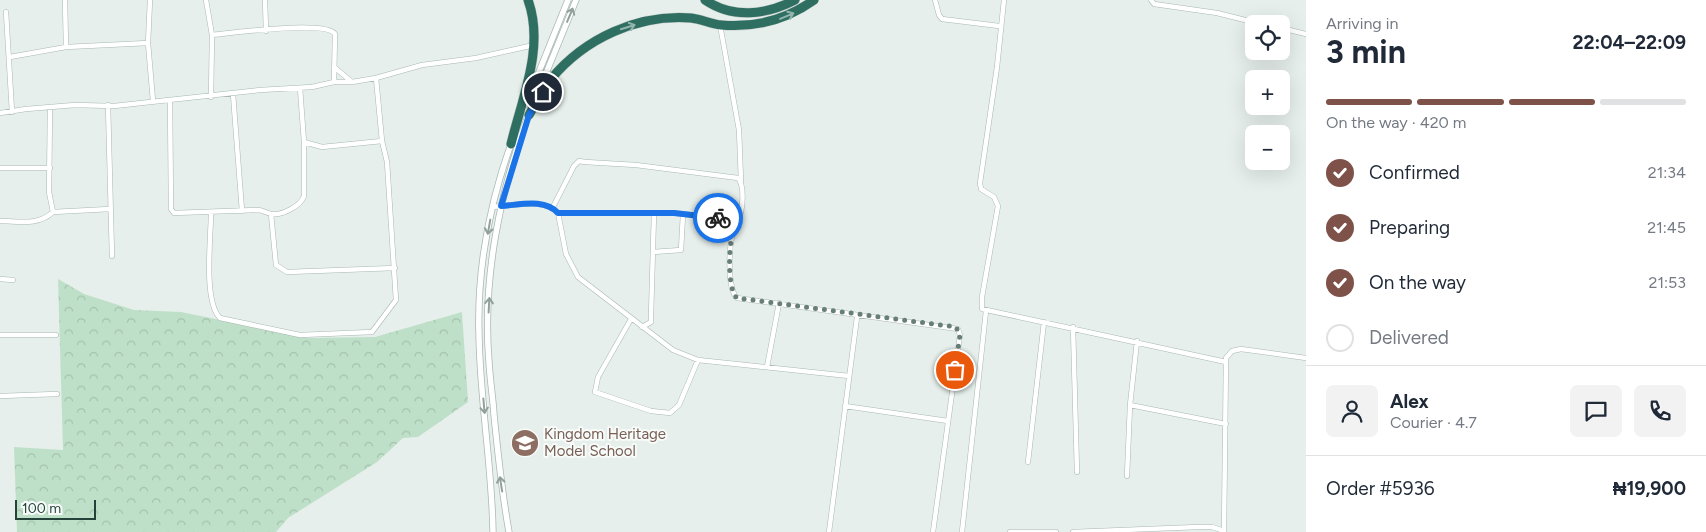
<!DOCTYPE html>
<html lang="en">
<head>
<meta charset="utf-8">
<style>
	:root { --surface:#fff; --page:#f2f2f3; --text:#1f2937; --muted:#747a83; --line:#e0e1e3; --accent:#7f5249 }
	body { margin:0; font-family:Figtree,sans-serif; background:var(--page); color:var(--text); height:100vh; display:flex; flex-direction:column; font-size:19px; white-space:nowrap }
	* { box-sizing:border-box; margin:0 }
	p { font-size:16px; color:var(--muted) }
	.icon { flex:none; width:28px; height:28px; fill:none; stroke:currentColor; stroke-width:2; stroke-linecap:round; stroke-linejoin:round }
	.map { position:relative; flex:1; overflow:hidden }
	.panel { display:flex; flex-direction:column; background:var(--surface); width:400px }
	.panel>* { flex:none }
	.fabs { position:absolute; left:1245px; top:15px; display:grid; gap:10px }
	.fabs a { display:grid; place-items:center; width:45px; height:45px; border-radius:8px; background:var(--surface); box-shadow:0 5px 20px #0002; font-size:25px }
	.scale { position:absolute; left:15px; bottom:12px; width:81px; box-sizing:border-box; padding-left:5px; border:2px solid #24423a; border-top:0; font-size:14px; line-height:18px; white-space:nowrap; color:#24423a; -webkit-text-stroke:4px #f7fbf9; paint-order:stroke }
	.pin { position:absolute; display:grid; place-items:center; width:42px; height:42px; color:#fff; margin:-21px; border:2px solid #fff; border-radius:50%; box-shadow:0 1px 5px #0007 }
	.courier { position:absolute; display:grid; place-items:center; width:50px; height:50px; margin:-25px; border:4px solid #1a73e8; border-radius:50%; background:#fff; color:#222; box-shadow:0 1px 6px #0007 }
	.overview em { font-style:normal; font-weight:700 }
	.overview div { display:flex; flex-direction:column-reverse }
	.overview { display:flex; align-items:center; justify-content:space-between; height:85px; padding:0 20px }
	h1 { font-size:32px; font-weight:700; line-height:38px }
	.bar { display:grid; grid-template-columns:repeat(4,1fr); gap:8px 5px; align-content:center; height:60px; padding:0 20px }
	.bar i { height:6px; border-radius:4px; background:var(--line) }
	.bar .active { background:var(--accent) }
	.bar p { grid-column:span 4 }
	.line { display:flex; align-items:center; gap:12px; padding:0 20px; border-top:1px solid var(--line) }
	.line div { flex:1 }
	.round { display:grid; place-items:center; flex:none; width:52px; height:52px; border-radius:8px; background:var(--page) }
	ol { padding:0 20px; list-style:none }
	li { display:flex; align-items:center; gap:15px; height:55px }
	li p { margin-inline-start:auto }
	li .icon { padding:5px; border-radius:50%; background:var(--accent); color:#fff; stroke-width:4 }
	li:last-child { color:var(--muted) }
	li i { width:28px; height:28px; border:2px solid var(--line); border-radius:50% }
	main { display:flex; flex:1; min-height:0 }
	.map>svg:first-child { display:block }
	.forest { fill:url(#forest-crowns) }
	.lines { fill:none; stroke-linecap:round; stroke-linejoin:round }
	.minor-casing { stroke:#a8b8b2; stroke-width:5.5 }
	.tertiary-casing { stroke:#a8b8b2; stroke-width:7 }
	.motorway-casing { stroke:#c2cac8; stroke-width:10 }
	.minor { stroke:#fff; stroke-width:4.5 }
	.tertiary { stroke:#fff; stroke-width:5.5 }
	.motorway { stroke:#2f6f62; stroke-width:9 }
	.oneway { stroke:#92a09c }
	.oneway2 { stroke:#93b5ae }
	.done { stroke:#687f78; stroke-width:5; stroke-dasharray:0 9 }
	.route { stroke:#1a73e8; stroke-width:6 }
	.labels { text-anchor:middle; stroke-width:4; stroke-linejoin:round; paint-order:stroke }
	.education-label { font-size:15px; fill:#785e54; stroke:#f7fbf9; text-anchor:start }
</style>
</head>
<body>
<main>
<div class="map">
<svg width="1306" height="532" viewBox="0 0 1306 532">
	<defs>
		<pattern id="forest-crowns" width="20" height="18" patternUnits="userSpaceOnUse" patternTransform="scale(1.25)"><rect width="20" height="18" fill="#bfe0c8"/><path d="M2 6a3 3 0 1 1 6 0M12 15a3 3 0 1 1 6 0" fill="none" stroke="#a4c1ad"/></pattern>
	</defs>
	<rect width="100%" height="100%" fill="#e6efeb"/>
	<path class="forest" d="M58,279L84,294L134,310L181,312L308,338L375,337L462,312L468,402L418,437L403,438L377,462L288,518L276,532H17L14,447L63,450Z"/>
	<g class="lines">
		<defs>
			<path id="minor" d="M65,0L66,47
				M150,0L148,43L153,101
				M206,0L212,35L211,97
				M265,0L266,31
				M935,0L939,15L942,19L999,26
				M1004,0L997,67L980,183L981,189L994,197L998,206L982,297V309L1226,362
				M1151,0L1154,4L1217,13L1261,24
				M6,12L12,112
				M720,25L739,130L741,181
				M1281,28L1306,34
				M212,35C232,33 326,20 335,34L334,82
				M10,57L66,47L148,43
				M334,67L352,82
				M233,94L242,211
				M170,100L171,209L174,213L259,210C264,211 267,213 271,214C281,216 301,206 304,196V142L300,88
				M108,105L112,256
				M0,113L26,109L75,105L114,106L260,90L312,87L334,82H352L376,78L422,65L476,58L534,45
				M304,142L322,147L382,141
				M0,168H50
				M493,207C513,205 544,198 558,213H674L738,220C728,231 726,288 737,298L958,329L960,335L933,532
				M553,207L574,166L579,161L585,162L636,165L738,178C745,186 743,211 738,220
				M53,212L110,209
				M211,213C211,237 203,301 220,318L300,335L372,332L396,300L387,162L382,141L376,78
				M558,213L566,254L578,277L673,350L698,360L849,376
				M271,214L276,265L287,272L395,268
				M0,221C19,221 38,226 53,212L49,192L50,107
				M653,252L681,250L683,214
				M0,279L13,280
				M631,319L598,377L595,392L651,411L670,413L679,405L698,360
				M642,327L651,322V316L654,213
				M1073,327L1077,472
				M0,335H56
				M767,367L779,303
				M0,396L57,394
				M1130,405L1226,424
				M845,406L948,421
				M1028,462L1044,322
				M1127,476L1130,405L1137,341
				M829,532L857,317L860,315
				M962,532L986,311
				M1010,532H1056
				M1073,532L1198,527H1212L1224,531
				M1224,532L1226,358L1232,351L1241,349L1306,358"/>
			<path id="tertiary" d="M538,93L576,0
				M526,104L568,0
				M493,532C492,466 480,401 479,335C477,270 490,202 512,141
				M509,532C502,493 498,455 494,415C493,398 490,380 489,362C482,279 500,191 529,113"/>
			<path id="motorway" d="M705,0C733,19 766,15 795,0
				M529,115C536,103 542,89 551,79C585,38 638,14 691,18C701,19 711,24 721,25C755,28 786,20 814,0
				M511,144C522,98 545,47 528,0"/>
		</defs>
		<use href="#minor" class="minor-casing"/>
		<use href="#tertiary" class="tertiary-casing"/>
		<use href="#motorway" class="motorway-casing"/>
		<use href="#minor" class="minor"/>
		<use href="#tertiary" class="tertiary"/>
		<use href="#motorway" class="motorway"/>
	</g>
	<defs><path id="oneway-shaft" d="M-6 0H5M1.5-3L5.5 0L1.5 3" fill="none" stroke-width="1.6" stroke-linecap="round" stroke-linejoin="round" transform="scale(1.25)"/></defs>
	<g class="oneway">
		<use href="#oneway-shaft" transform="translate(570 15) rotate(-67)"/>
		<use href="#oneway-shaft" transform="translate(489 227) rotate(100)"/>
		<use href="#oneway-shaft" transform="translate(489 305) rotate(-87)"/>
		<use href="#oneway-shaft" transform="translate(484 406) rotate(85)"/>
		<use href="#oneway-shaft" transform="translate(501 484) rotate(-99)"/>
	</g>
	<g class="oneway2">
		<use href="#oneway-shaft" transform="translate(787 16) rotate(-23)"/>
		<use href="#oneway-shaft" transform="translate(628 27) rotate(-17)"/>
	</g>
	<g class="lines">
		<path class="done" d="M718,218L738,220C728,232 726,288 737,298L956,327L960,335L955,370"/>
		<path class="route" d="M543,92L529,115L501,206C520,205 544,198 558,213H674L718,218"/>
	</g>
	<defs>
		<symbol id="school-disc" viewBox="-11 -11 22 22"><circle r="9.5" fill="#8d6e63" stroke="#f7fbf9"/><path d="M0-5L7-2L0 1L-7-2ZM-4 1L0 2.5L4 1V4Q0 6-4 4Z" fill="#fff"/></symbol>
	</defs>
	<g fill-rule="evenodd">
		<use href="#school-disc" x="509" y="427" width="32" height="32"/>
	</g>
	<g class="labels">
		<g class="education-label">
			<text x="544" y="439">Kingdom Heritage<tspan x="544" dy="17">Model School</tspan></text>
		</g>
	</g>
</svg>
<div class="fabs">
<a><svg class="icon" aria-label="locate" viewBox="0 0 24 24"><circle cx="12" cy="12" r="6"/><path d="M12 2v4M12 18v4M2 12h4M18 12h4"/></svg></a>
<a>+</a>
<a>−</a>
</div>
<div class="scale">100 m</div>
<div class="pin" style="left:955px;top:370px;background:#ea580c"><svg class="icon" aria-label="bag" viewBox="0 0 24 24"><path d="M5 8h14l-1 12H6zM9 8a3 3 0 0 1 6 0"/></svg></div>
<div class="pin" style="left:543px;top:92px;background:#1f2937"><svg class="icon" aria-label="home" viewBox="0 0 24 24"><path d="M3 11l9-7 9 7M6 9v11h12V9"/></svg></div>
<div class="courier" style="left:718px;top:218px"><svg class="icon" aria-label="bike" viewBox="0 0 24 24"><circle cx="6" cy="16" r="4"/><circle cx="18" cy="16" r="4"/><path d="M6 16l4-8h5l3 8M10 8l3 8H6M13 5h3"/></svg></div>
</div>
<section class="panel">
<div class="overview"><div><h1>3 min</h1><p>Arriving in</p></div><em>22:04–22:09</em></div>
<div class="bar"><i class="active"></i><i class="active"></i><i class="active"></i><i></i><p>On the way · 420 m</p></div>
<ol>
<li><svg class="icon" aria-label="check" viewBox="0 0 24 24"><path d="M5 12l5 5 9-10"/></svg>Confirmed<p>21:34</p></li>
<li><svg class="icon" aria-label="check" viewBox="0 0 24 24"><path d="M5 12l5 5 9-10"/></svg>Preparing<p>21:45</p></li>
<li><svg class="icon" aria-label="check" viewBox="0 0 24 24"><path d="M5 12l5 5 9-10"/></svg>On the way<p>21:53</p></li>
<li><i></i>Delivered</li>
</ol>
<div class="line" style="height:90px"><a class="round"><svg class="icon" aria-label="person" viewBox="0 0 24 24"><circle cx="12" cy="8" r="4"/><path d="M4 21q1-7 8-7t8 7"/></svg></a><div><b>Alex</b><p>Courier · 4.7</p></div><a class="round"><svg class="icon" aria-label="chat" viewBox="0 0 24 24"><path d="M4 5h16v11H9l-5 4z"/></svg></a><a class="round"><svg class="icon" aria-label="phone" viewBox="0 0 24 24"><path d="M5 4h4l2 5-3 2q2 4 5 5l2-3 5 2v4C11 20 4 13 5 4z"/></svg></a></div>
<div class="line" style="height:65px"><div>Order #5936</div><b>₦19,900</b></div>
</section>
</main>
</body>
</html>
